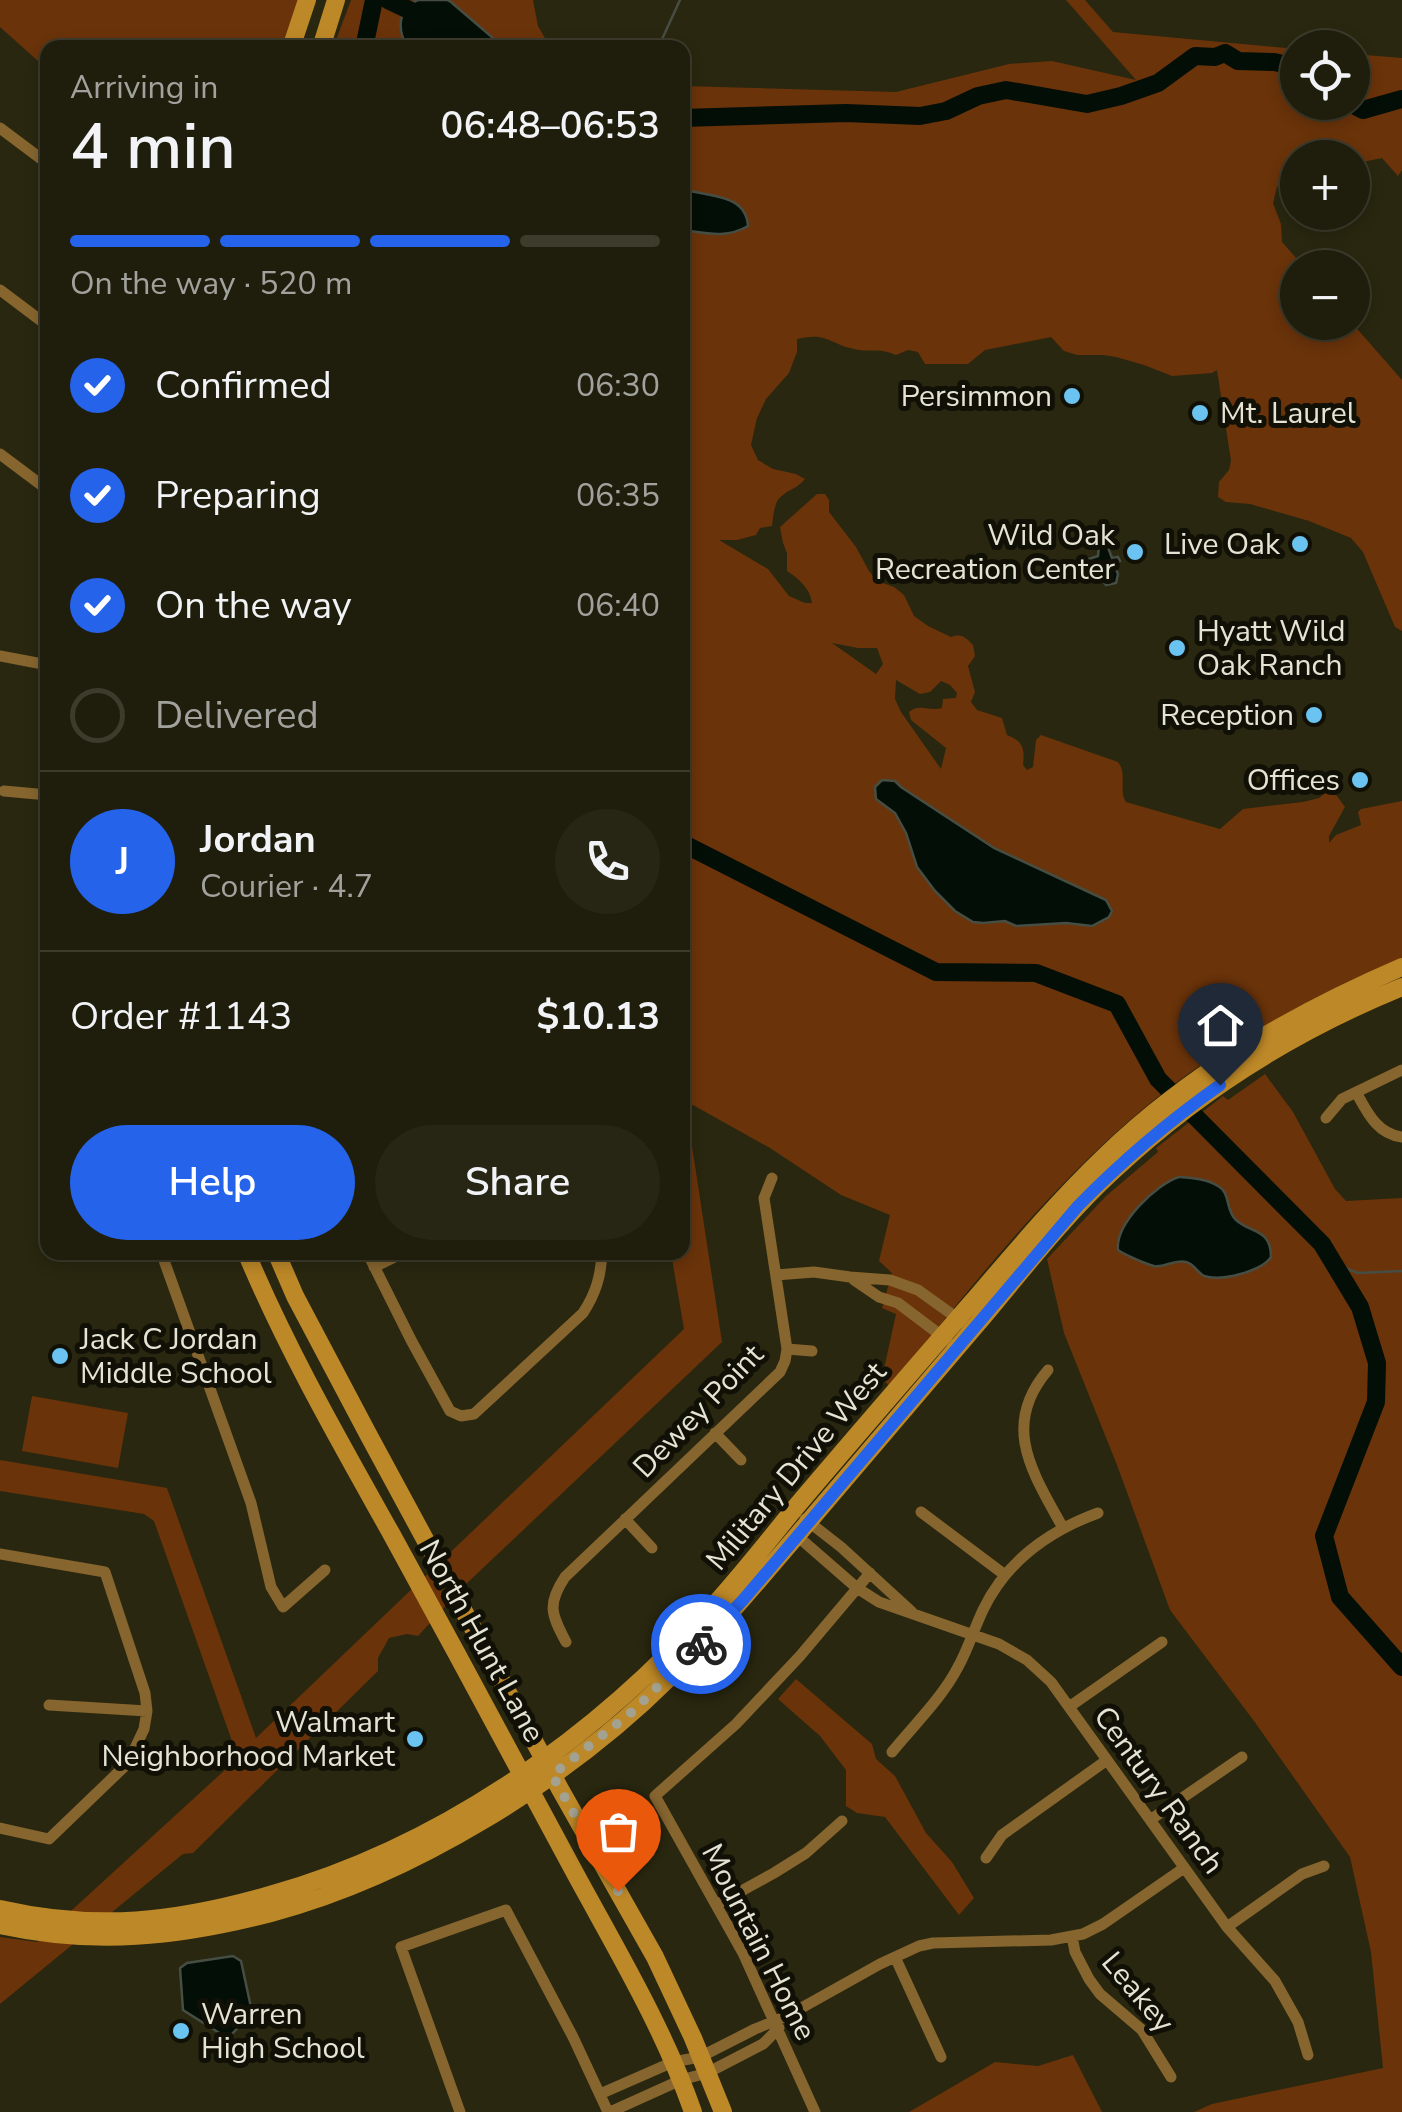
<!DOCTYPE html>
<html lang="en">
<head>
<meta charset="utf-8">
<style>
	:root { --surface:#1f1d0b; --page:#272614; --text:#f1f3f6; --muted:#a1a29d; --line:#3c3b2c; --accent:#2563eb }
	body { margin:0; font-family:"Nunito Sans",sans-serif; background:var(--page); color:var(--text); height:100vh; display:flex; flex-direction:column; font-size:38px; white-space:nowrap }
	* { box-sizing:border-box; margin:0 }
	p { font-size:32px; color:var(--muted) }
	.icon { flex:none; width:55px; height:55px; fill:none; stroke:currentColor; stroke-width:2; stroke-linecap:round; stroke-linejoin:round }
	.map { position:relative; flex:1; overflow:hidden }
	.panel { position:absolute; left:40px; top:40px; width:650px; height:1220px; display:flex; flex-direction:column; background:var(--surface); border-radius:20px; box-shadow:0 5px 15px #0003,0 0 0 2px var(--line) }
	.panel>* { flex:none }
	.fabs { position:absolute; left:1280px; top:30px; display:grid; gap:20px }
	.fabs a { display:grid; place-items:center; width:90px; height:90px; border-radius:50%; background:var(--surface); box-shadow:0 5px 15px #0003,0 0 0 2px var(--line); font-size:50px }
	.pin { position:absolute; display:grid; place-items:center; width:85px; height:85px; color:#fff; margin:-102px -42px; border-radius:50% 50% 50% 0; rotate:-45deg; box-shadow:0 0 10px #0007 }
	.pin .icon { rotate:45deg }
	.courier { position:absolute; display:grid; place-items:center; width:100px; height:100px; margin:-50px; border:8px solid #2563eb; border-radius:50%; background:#fff; color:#222; box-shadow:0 2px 12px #0007 }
	.head em { font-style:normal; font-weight:600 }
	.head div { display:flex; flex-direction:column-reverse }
	.head { display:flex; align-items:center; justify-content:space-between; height:170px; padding:0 30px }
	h1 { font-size:65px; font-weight:600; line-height:75px }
	.bar { display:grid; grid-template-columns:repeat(4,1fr); gap:15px 10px; align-content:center; height:120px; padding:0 30px }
	.bar i { height:12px; border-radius:8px; background:var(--line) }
	.bar .selected { background:var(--accent) }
	.bar p { grid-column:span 4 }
	.line { display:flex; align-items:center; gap:25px; padding:0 30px; border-top:2px solid var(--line) }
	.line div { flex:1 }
	.round { display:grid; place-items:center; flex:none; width:105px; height:105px; border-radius:52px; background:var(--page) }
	ol { padding:0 30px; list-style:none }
	li { display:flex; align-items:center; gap:30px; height:110px }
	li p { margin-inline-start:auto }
	li .icon { padding:10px; border-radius:50%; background:var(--accent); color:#fff; stroke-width:4 }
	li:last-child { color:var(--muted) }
	li i { width:55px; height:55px; border:5px solid var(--line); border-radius:50% }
	.cta { display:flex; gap:20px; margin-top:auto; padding:20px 30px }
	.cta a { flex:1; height:115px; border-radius:60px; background:var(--accent); color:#fff; font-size:40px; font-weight:600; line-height:115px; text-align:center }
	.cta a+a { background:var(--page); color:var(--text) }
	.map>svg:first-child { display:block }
	.green { fill:#6a330a; fill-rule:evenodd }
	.water { fill:#030e07; stroke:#464e44; stroke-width:2.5 }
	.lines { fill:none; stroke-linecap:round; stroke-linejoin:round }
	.stream { stroke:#464e44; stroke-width:2.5 }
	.river { stroke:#030e07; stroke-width:18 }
	.minor { stroke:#86652f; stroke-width:11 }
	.secondary { stroke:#bd8827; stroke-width:18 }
	.done { stroke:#a3a18f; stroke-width:10; stroke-dasharray:0 18 }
	.route { stroke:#2563eb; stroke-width:12 }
	.poi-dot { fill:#6ac3f1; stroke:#111006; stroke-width:4 }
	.labels { text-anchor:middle; stroke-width:10; stroke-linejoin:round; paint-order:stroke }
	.poi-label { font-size:30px; fill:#e4e3d4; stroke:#111006; text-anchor:end }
	.street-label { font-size:30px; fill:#e4e3d4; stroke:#111006 }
</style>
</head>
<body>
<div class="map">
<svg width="1402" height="2112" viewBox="0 0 1402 2112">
	<rect width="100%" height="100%" fill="#29270f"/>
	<path class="green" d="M0,0H299L293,15L284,47L48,48L47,69L0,27Z
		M351,0H533L538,26L550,47L333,48Z
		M1066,0H1085L1113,32L1297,49L1298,102H1352L1353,54L1402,58V170L1398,176L1382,158L1353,164L1352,158H1298L1297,179L1282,183L1277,187L1273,203L1281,224L1282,242L1304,267L1298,268V322L1352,323L1402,380V631L1395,627L1363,552L1351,538L1309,521L1250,504L1226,502L1218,497L1219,482L1229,470L1231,461L1217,370L1212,373L1172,376L1144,365L1116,357L1103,355H1077L1064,351L1051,337L985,350L968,364H925L918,352L908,350L896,355C877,347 870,353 854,349C827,343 828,332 797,339V352L789,373L766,399L757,418L751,445L758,460L773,469L796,474L805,479C798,489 785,490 778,500C774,506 773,518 772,526L760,528L756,535L737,540H719L768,569L789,596L805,603H812C810,588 799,579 787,571V553L783,543L780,527L817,494H825L829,500V512L856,547L869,571L877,581L894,587L904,595L914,616L928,626L951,637C962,633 966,638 973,645L975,656L968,666L975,692L971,702L977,710L1002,718L1007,735C1023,741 1025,749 1023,765L1027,770L1033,767L1036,740L1041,735L1118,762C1128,775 1118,790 1126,802L1220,829L1243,809L1303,802L1319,798L1331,788L1345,807L1329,836V843L1336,835L1361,825L1358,812L1361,809L1402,801V961C1324,1000 1239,1034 1169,1088C1061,1172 976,1280 890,1387L882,1378L896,1314L882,1308L892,1273L879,1261L890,1215L841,1195L770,1148L693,1105L686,1107L722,1342L464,1586L418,1636L407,1634L389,1638L378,1658V1671L193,1853L183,1854L0,2004V1937L37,1942L238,1758L154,1521L144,1514L0,1491V1460L167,1488L256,1738L684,1329L671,1253L682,1252L683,86L896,92L1009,64L1052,61L1136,80ZM832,643L858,648H877L883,664L876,674ZM896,680L920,694L930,692L941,681L950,685L957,693L956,698L943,699L942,708C930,712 920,703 909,712L911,720L946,748L941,769L901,712L895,699Z
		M1265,1074L1293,1112L1335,1189L1346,1201L1402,1198V2112H1194L1212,2104L1383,2068L1371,1952L1350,1857L1254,1721L1170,1610L1117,1465L1064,1333L1047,1259L1106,1196L1158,1152L1156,1148L1223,1096L1228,1100Z
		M32,1396L128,1413L118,1468L22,1451Z
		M796,1679L872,1744L876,1759L895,1776L926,1833L952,1862L974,1898L959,1915L885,1817L857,1813L846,1806V1770L820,1736L778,1699Z
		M1073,2055L1102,2112H909L995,2062L1038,2066Z"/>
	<path class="water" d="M418,0H447L451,2L493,38L499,47H408C397,32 397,8 418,0Z
		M683,189C707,197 746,193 748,226C726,239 706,233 683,230Z
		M1107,545L1112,558L1118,557L1120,561L1114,565L1118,574L1116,583L1106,585L1101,578L1103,569L1096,568L1090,571L1084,568L1086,560L1098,556L1099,546Z
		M882,780L895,781L901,787L994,848L1106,900L1112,911L1109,917L1092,926L1066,923L1016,926L1005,921L983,923L973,922L955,911L935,891L917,867L906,833L895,813L876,799L875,787Z
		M1179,1177C1192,1178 1207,1179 1218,1186C1231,1193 1225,1210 1236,1220C1252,1234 1271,1229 1271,1257C1262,1271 1221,1282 1204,1276C1197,1272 1194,1264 1186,1262C1174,1259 1164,1268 1154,1266C1146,1264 1125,1255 1118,1250C1115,1224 1156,1184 1179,1177Z
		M233,1956L241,1961L252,2012L232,2034H221L183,2010L180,1968L187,1963Z"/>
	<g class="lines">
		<path class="stream" d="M658,48L680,0
			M1335,1264L1358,1273L1402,1271"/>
		<path class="river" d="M388,0L426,18
			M364,48L374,0
			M1348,102L1363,110L1402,99
			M682,118L846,113L920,116L946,111L978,96L1006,90L1087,104L1121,96L1158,83L1195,56L1215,57L1225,53L1238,61L1274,62L1298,67
			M682,843L936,972L1036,973L1117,1004L1158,1079L1322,1244L1360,1307L1377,1363L1376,1402L1324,1536L1340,1597L1402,1667"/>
		<path class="minor" d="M0,128L48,164
			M0,290L48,326
			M0,454L48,490
			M0,656L48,665
			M4,791L48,795
			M1356,1092C1367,1112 1377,1134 1402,1137
			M1326,1118L1342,1099L1402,1070
			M161,1252L251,1503L271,1587L283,1607L325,1570
			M367,1252L411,1340L450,1411L461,1416L474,1414L583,1313C596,1293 601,1276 602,1252
			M374,1267L405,1252
			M776,1275L814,1272L850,1277L890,1280L918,1290L964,1323
			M854,1280L879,1297L898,1303L947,1340
			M787,1349L812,1351
			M1048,1370C1000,1426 1033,1473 1063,1528
			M715,1433L741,1460
			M921,1512L1005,1575
			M625,1519L652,1548
			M805,1519L841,1547L912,1612
			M795,1534L857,1588L879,1602L999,1644L1027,1660L1051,1682L1227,1927L1275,1981L1298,2022L1308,2055
			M0,1554L105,1572L145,1693L147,1711L144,1729L128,1763L49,1839L0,1828
			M566,1642C551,1614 547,1604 565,1577L780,1372L785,1361L787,1349L764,1198L772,1178
			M49,1705L147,1711
			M1069,1707L1162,1642
			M892,1752C914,1725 942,1698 958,1667C968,1649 974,1629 983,1610C1006,1562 1049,1531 1098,1513
			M1150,1820L1242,1757
			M986,1858L1002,1835L1107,1760
			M716,1905L774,1873L806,1853L842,1821
			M1227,1927L1302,1874L1324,1866
			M1072,1936L1075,1952L1089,1979L1100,1994L1142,2030L1171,2077
			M895,1957L941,2057
			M600,2094L673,2062L700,2057L755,2029L787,2016L880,1964L919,1946L933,1943L1051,1940L1083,1934L1103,1924L1184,1868
			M460,2112L401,1947L506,1910L573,2037L608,2112
			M610,2112L681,2080L707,2073L763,2044L779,2028
			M815,2112L743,1953L655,1796L736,1724L800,1656L870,1573"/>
		<path class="secondary" d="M291,48L307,0
			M321,48L336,0
			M246,1252C287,1350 340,1442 392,1535C454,1648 515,1761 576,1875C618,1952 664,2029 693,2112
			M276,1252L295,1296L368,1434L560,1789L655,1957L693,2038L723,2112
			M0,1909C97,1931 176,1922 270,1895C441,1847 599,1736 716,1603C743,1573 769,1540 795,1508C854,1438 914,1369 974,1300C1016,1251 1058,1201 1105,1156C1191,1073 1293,1014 1402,967
			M0,1925C95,1946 178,1937 271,1913C411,1876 568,1779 670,1677C714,1633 754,1586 794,1539C855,1467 916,1395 978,1323C1021,1272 1063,1217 1113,1171C1198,1091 1294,1031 1402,987"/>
	</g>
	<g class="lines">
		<path class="done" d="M618,1891L552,1775L632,1712L701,1644"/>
		<path class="route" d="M701,1644L743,1600L1078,1206C1122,1161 1169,1121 1220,1085"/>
	</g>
	<g class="poi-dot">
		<circle cx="1072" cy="396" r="10"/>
		<circle cx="1200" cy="413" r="10"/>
		<circle cx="1300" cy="544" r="10"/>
		<circle cx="1135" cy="552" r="10"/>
		<circle cx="1177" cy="648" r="10"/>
		<circle cx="1314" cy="715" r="10"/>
		<circle cx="1360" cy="780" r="10"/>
		<circle cx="60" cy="1356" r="10"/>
		<circle cx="415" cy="1739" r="10"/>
		<circle cx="181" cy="2031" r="10"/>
	</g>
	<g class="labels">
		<g class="poi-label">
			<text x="1052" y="406">Persimmon</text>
			<text x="1220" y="423" text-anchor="start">Mt. Laurel</text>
			<text x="1115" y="545">Wild Oak<tspan x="1115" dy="34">Recreation Center</tspan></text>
			<text x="1280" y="554">Live Oak</text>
			<text x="1197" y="641" text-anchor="start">Hyatt Wild<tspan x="1197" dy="34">Oak Ranch</tspan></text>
			<text x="1294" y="725">Reception</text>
			<text x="1340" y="790">Offices</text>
			<text x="80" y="1349" text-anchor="start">Jack C Jordan<tspan x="80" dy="34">Middle School</tspan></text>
			<text x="395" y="1732">Walmart<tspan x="395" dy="34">Neighborhood Market</tspan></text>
			<text x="201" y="2024" text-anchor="start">Warren<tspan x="201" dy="34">High School</tspan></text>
		</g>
		<g class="street-label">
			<text transform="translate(698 1411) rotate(-46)" y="10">Dewey Point</text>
			<text transform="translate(796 1466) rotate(-50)" y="10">Military Drive West</text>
			<text transform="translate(482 1641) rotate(61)" y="10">North Hunt Lane</text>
			<text transform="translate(1159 1790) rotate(54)" y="10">Century Ranch</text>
			<text transform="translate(759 1942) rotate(63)" y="10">Mountain Home</text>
			<text transform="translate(1138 1992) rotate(50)" y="10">Leakey</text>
		</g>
	</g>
</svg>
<div class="fabs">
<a><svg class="icon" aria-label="locate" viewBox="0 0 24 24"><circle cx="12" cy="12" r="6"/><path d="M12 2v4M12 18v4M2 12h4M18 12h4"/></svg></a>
<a>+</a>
<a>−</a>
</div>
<div class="pin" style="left:618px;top:1891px;background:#ea580c"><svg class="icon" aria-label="bag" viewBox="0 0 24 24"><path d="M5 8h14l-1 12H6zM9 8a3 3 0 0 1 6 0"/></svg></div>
<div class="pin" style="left:1220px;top:1085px;background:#1f2937"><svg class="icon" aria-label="home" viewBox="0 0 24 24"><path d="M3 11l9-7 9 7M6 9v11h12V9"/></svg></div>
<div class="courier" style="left:701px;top:1644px"><svg class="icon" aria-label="bike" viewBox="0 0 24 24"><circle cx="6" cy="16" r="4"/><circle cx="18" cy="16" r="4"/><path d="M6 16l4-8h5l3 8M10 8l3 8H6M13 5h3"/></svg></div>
<section class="panel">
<div class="head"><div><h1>4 min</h1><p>Arriving in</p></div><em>06:48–06:53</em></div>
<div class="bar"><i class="selected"></i><i class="selected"></i><i class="selected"></i><i></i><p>On the way · 520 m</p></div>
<ol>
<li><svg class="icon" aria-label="check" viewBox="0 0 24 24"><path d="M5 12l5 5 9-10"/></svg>Confirmed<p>06:30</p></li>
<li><svg class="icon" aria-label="check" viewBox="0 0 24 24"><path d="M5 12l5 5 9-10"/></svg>Preparing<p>06:35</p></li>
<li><svg class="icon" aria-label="check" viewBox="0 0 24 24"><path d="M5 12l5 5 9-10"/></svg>On the way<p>06:40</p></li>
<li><i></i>Delivered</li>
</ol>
<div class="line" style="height:180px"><b class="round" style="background:var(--accent);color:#fff">J</b><div><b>Jordan</b><p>Courier · 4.7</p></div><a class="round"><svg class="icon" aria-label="phone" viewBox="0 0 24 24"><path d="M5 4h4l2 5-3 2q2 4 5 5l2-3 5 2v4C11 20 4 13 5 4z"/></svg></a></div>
<div class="line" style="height:130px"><div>Order #1143</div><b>$10.13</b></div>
<div class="cta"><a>Help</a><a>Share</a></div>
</section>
</div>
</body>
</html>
